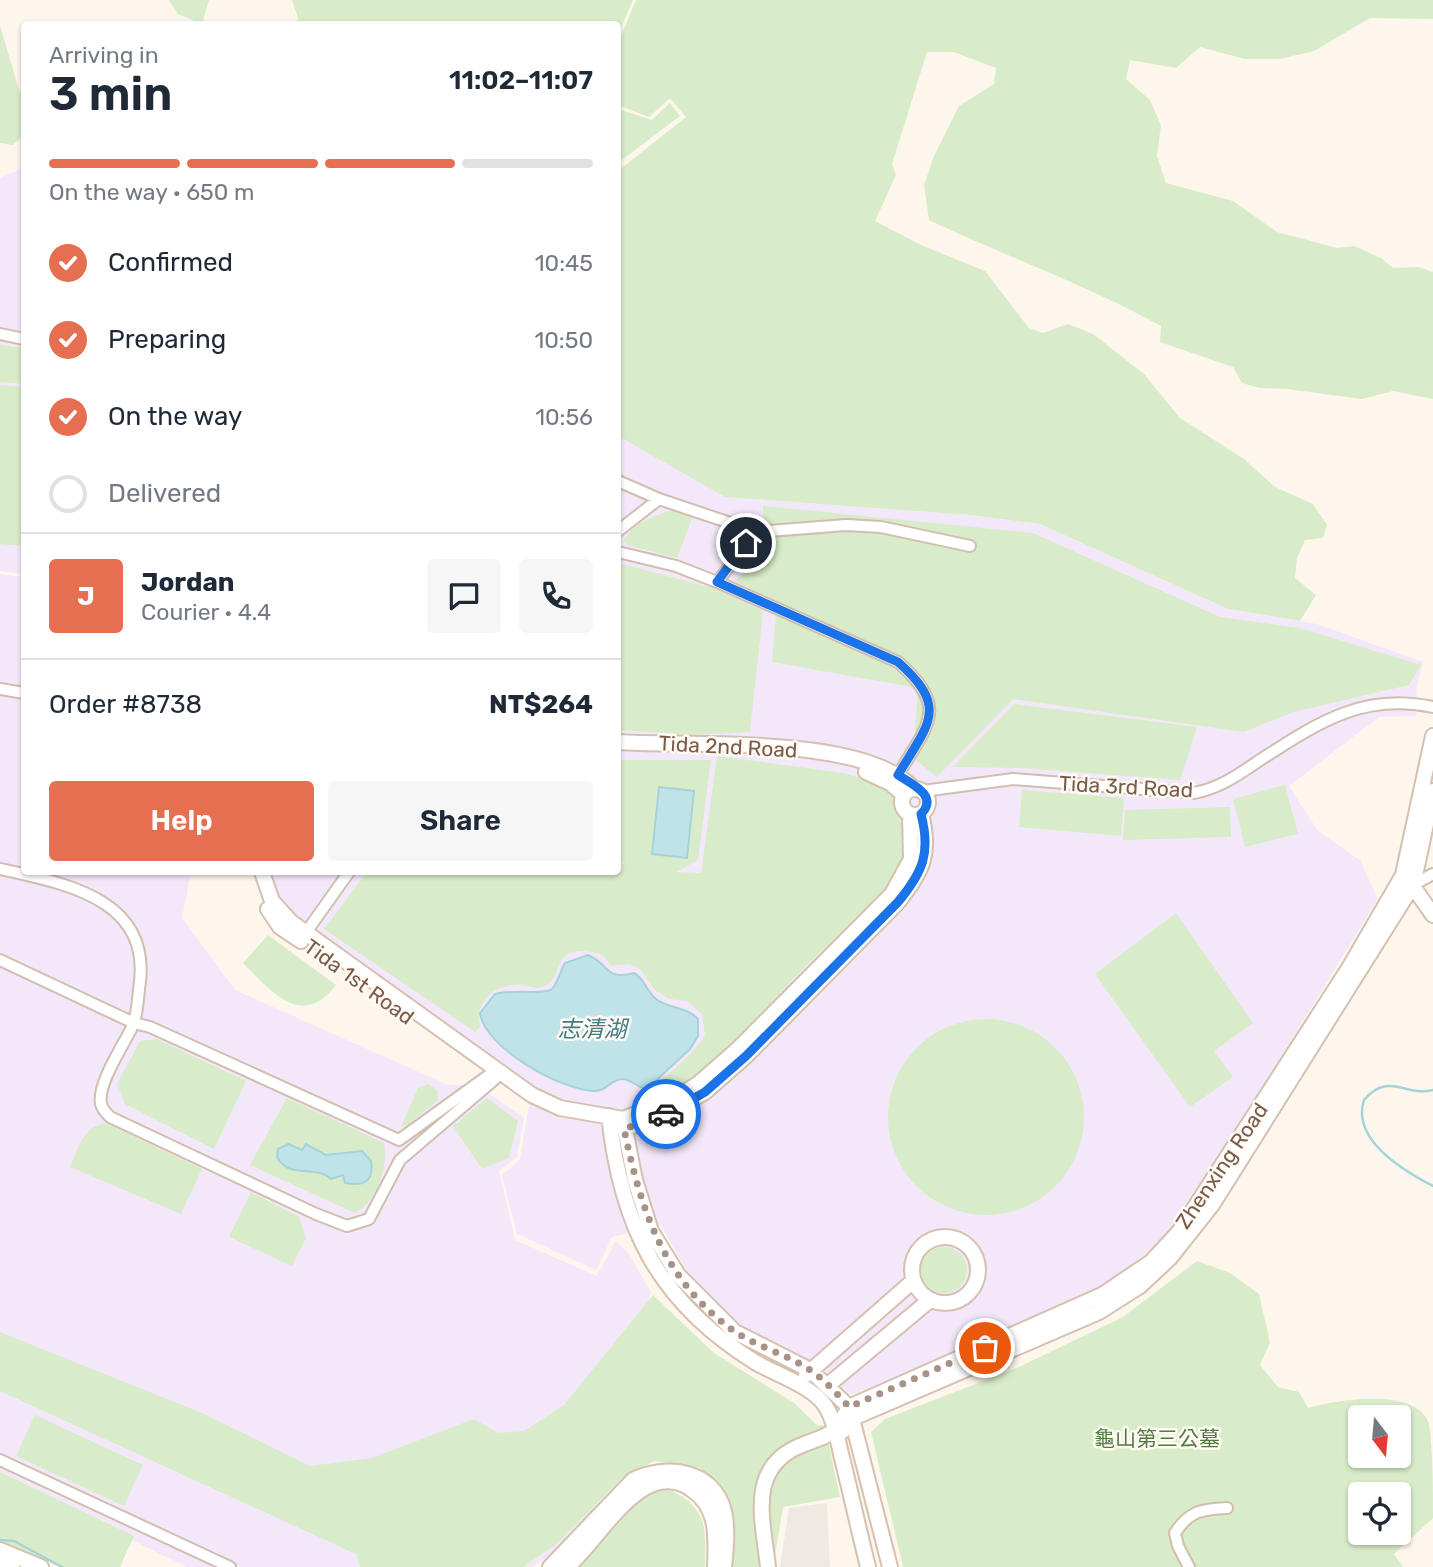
<!DOCTYPE html>
<html lang="en">
<head>
<meta charset="utf-8">
<style>
	:root { --surface:#fff; --page:#f6f6f7; --text:#1f2937; --muted:#747a83; --line:#e0e1e3; --accent:#e76f51 }
	body { margin:0; font-family:Rubik,"Noto Sans TC",sans-serif; background:var(--page); color:var(--text); height:100vh; display:flex; flex-direction:column; font-size:26px; white-space:nowrap }
	* { box-sizing:border-box; margin:0 }
	p { font-size:23px; color:var(--muted) }
	.icon { flex:none; width:38px; height:38px; fill:none; stroke:currentColor; stroke-width:2; stroke-linecap:round; stroke-linejoin:round }
	.map { position:relative; flex:1; overflow:hidden }
	.sheet { position:absolute; left:21px; top:21px; width:600px; height:854px; display:flex; flex-direction:column; background:var(--surface); border-radius:7px; box-shadow:0 2px 5px #0004 }
	.sheet>* { flex:none }
	.needle { width:46px; rotate:164deg }
	.tools { position:absolute; left:1348px; top:1405px; display:grid; gap:14px }
	.tools a { display:grid; place-items:center; width:63px; height:63px; border-radius:7px; background:var(--surface); box-shadow:0 2px 5px #0004; font-size:35px }
	.pin { position:absolute; display:grid; place-items:center; width:60px; height:60px; color:#fff; margin:-30px; border:4px solid #fff; border-radius:50%; box-shadow:0 2px 7px #0007 }
	.courier { position:absolute; display:grid; place-items:center; width:70px; height:70px; margin:-35px; border:5px solid #1a73e8; border-radius:50%; background:#fff; color:#222; box-shadow:0 2px 9px #0007 }
	.head em { font-style:normal; font-weight:600 }
	.head div { display:flex; flex-direction:column-reverse }
	.head { display:flex; align-items:center; justify-content:space-between; height:119px; padding:0 28px }
	h1 { font-size:46px; font-weight:600; line-height:52px }
	.bar { display:grid; grid-template-columns:repeat(4,1fr); gap:10px 7px; align-content:center; height:84px; padding:0 28px }
	.bar i { height:9px; border-radius:5px; background:var(--line) }
	.bar .current { background:var(--accent) }
	.bar p { grid-column:span 4 }
	.line { display:flex; align-items:center; gap:18px; padding:0 28px; border-top:2px solid var(--line) }
	.line div { flex:1 }
	.round { display:grid; place-items:center; flex:none; width:74px; height:74px; border-radius:7px; background:var(--page) }
	ol { padding:0 28px; list-style:none }
	li { display:flex; align-items:center; gap:21px; height:77px }
	li p { margin-inline-start:auto }
	li .icon { padding:7px; border-radius:50%; background:var(--accent); color:#fff; stroke-width:4 }
	li:last-child { color:var(--muted) }
	li i { width:38px; height:38px; border:4px solid var(--line); border-radius:50% }
	.button { display:flex; gap:14px; margin-top:auto; padding:14px 28px }
	.button a { flex:1; height:80px; border-radius:7px; background:var(--accent); color:#fff; font-size:28px; font-weight:600; line-height:80px; text-align:center }
	.button a+a { background:var(--page); color:var(--text) }
	.map>svg:first-child { display:block }
	.industrial { fill:#efe9e4 }
	.education { fill:#f3e8fa }
	.green { fill:#d8ecc9; fill-rule:evenodd }
	.water { fill:#bfe3e8; stroke:#a5d3da; stroke-width:2 }
	.lines { fill:none; stroke-linecap:round; stroke-linejoin:round }
	.stream { stroke:#a5d3da; stroke-width:2.5 }
	.street-casing { stroke:#d1beb0; stroke-width:14 }
	.secondary-casing { stroke:#d6c0b0; stroke-width:18 }
	.street { stroke:#fff; stroke-width:10 }
	.secondary { stroke:#fff; stroke-width:14 }
	.done { stroke:#a89285; stroke-width:7; stroke-dasharray:0 12.6 }
	.route { stroke:#1a73e8; stroke-width:9 }
	.labels { text-anchor:middle; stroke-width:5; stroke-linejoin:round; paint-order:stroke }
	.street-label { font-size:21px; fill:#7a5c4d; stroke:#fffaf3 }
	.park-label { font-size:21px; fill:#537a41; stroke:#fffaf3 }
	.water-label { font-size:23px; font-style:italic; fill:#437c86; stroke:#fffaf3 }
</style>
</head>
<body>
<div class="map">
<svg width="1433" height="1567" viewBox="0 0 1433 1567">
	<rect width="100%" height="100%" fill="#fdf6ec"/>
	<path class="industrial" d="M827,1503L830,1567H780L789,1508Z"/>
	<path class="education" d="M24,167V574L0,571V178Z
		M618,434L725,497L970,515L1040,524L1228,609L1317,624L1423,662L1417,685L1416,716L1379,717L1289,786L1318,831L1360,860L1378,899L1176,1227L1133,1264L1095,1289L969,1347L852,1395L806,1362L737,1325L690,1277L661,1225L612,1237L596,1270L517,1234L502,1175L520,1160L532,1086L276,901L269,872H618Z
		M0,574L24,577V872H191L182,918L235,990L448,1085H477L524,1118L517,1157L499,1171L515,1240L597,1276L616,1241L627,1251L651,1292L593,1512L559,1550L532,1567H187L0,1476Z"/>
	<path class="green" d="M169,0H209L202,24L178,14Z
		M292,0H633L618,35V24H300Z
		M636,0H1433V19L1370,18L1314,51L1280,59H1245L1200,47L1176,68L1130,60L1126,79L1150,100L1161,125L1157,156L1166,183L1233,201L1277,232L1337,248L1354,246L1381,258L1393,268L1418,267L1433,272V399L1393,391L1362,399L1287,389L1260,388L1242,383L1233,367L1160,342L1161,326C1085,284 1007,257 929,220L924,185L934,156L959,106L994,84L996,68L954,52H927L892,164L896,175L875,221L921,245L985,271L1029,328L1043,333L1068,324L1093,334L1144,374L1180,418L1244,459L1275,487L1313,504L1327,525L1323,538L1305,540L1297,558L1295,578L1316,595L1300,621L1228,609L1040,524L970,515L725,497L620,437L618,171L686,117L670,98L649,117L618,105V43Z
		M0,25L19,90L24,98V135L13,145L0,143Z
		M670,103L680,116L618,163V109L652,120Z
		M0,345L24,348V384L0,382Z
		M0,385L24,387V546L0,544Z
		M763,506L1033,533L1220,617L1300,628L1421,665L1409,685L1293,712L1244,732L1013,699L937,777L913,758L918,688L772,662L777,601L734,581C769,558 766,544 763,506Z
		M675,510L693,516L677,558L627,545L624,541C631,523 658,514 675,510Z
		M618,563L710,587L763,611L750,732L689,735L618,730Z
		M1014,704L1197,727L1180,780L1022,768L953,767Z
		M717,756L843,773L890,787C901,806 914,830 908,852C898,896 832,938 802,970C756,1017 718,1065 661,1099L650,1091C671,1070 688,1061 705,1035L702,1014L687,1001L669,999L655,990L640,969L629,964L611,966L603,955C547,939 568,977 544,986C537,990 530,986 523,985C495,983 475,999 480,1027L475,1032L324,929L367,872H618V865L624,864V861L618,860V760H711L698,860L676,872L701,873Z
		M1285,785L1298,834L1245,847L1233,799Z
		M1022,790L1124,798L1121,836L1019,827Z
		M1230,807L1231,837L1123,840L1125,810Z
		M1176,913L1253,1023L1214,1051L1233,1077L1190,1107L1095,974Z
		M268,935L336,985C302,1030 271,991 243,963Z
		M888 1117a98 98 0 1 1 196 0a98 98 0 1 1-196 0Z
		M156,1039L246,1081L214,1149L125,1104L117,1084L140,1041Z
		M428,1084L437,1090L438,1100L409,1124L401,1127L418,1088Z
		M287,1098L384,1143C389,1166 377,1202 355,1213L250,1165Z
		M487,1098L518,1121L509,1158L482,1169L453,1126Z
		M106,1123L202,1169L181,1214L70,1167C79,1147 82,1127 106,1123Z
		M251,1192L299,1217L306,1238L292,1266L229,1237Z
		M921 1270a23 23 0 1 1 46 0a23 23 0 1 1-46 0Z
		M1197,1261L1230,1273L1259,1294L1270,1342L1260,1365L1278,1387L1299,1392L1308,1408C1336,1400 1417,1386 1429,1424C1433,1453 1433,1488 1433,1518L1394,1554L1403,1567H903L871,1432L885,1419L1019,1367L1123,1317ZM1360,1418H1398V1456H1360ZM1360,1494H1398V1533H1360Z
		M653,1295L714,1353L794,1403L817,1425L825,1426L840,1497L783,1507L773,1567H728L733,1525L730,1505L721,1487L700,1468L654,1461L622,1478L558,1543L523,1567H360L356,1554L0,1391V1332L202,1413L310,1466L372,1458L474,1419L498,1433L524,1431L564,1405Z
		M35,1415L143,1465L124,1506L16,1456Z
		M0,1472L134,1536L120,1567H62L0,1543Z
		M669,1489C708,1509 706,1527 705,1567H576L620,1522L637,1497L654,1490Z"/>
	<path class="water" d="M659,787L694,791L687,858L652,854Z
		M588,955C610,964 604,981 634,973C645,979 646,991 656,999C669,1009 686,1006 698,1019V1036L690,1049L647,1089C638,1088 632,1080 623,1079C611,1079 606,1092 594,1091C560,1090 484,1047 480,1013L495,994C510,989 544,995 552,989C558,983 560,971 565,963Z
		M288,1144L302,1150L306,1144L326,1155L362,1151L371,1161C374,1184 362,1186 345,1183L343,1175L331,1179C315,1164 289,1180 277,1157L278,1149Z"/>
	<g class="lines">
		<path class="stream" d="M1433,1090C1405,1097 1389,1071 1364,1100C1351,1140 1404,1171 1433,1186
			M0,1540L14,1541L62,1567"/>
		<defs>
			<path id="street" d="M0,334L24,339
				M618,481L659,499L757,532
				M618,531L659,499
				M618,552L676,566L717,582L757,532L846,525L881,527L970,546
				M717,582L898,662C950,708 928,724 898,775
				M0,689L24,693
				M923,791L1013,779L1194,793C1220,788 1238,775 1260,760C1316,724 1362,692 1433,707
				M0,869C67,884 154,899 139,989C138,1000 137,1015 133,1025C124,1045 97,1083 101,1104C102,1109 107,1114 110,1117L316,1214L347,1226L369,1219L400,1160L495,1079L496,1070
				M1413,885L1433,874
				M302,938L349,872
				M0,960L134,1023L150,1027L399,1140L496,1070
				M0,1460L230,1567
				M1189,1567L1178,1546L1175,1533C1189,1511 1202,1509 1227,1508"/>
			<path id="secondary" d="M618,742C690,747 863,734 914,789
				M866,772L890,783L904,795
				M902 802a13 13 0 1 1 26 0a13 13 0 1 1-26 0Z
				M262,872L272,901L291,922L532,1095L560,1108L623,1119L635,1180L651,1231L678,1275L735,1332L810,1370L849,1407L890,1567
				M1409,881L1433,915
				M268,909L280,927L301,941
				M609,1116C621,1226 658,1302 755,1362C775,1374 815,1387 826,1407C835,1421 838,1442 842,1458C851,1494 859,1531 868,1567
				M623,1119L672,1100L698,1084L739,1048L892,894L911,859L910,814
				M624,1129L667,1114L705,1092L746,1056L898,902C923,871 931,853 921,814
				M912 1270a33 33 0 1 1 66 0a33 33 0 1 1-66 0Z
				M806,1375L913,1281
				M828,1385L930,1300
				M843,1431L853,1418L1099,1312L1140,1286L1170,1258L1212,1205L1413,885L1433,791
				M0,1550L41,1567
				M0,1563L12,1567
				M550,1567L633,1480C666,1464 713,1469 724,1511C728,1530 726,1549 724,1567
				M567,1567C600,1540 642,1455 691,1489C719,1507 716,1538 715,1567
				M768,1567C763,1520 746,1467 802,1445C832,1433 833,1437 849,1407L1102,1295L1151,1262L1179,1232L1349,968L1403,875L1433,736"/>
		</defs>
		<use href="#street" class="street-casing"/>
		<use href="#secondary" class="secondary-casing"/>
		<use href="#street" class="street"/>
		<use href="#secondary" class="secondary"/>
	</g>
	<g class="lines">
		<path class="done" d="M666,1114L624,1129C641,1210 663,1280 734,1331C757,1347 787,1354 810,1370C825,1380 837,1394 849,1407L985,1348"/>
		<path class="route" d="M666,1114L705,1092L746,1056L898,902C923,872 931,853 921,814C939,796 912,784 898,775C928,724 950,708 898,662L717,582L746,543"/>
	</g>
	<g class="labels">
		<g class="street-label">
			<text transform="translate(728 747) rotate(3)" y="7">Tida 2nd Road</text>
			<text transform="translate(1126 787) rotate(3)" y="7">Tida 3rd Road</text>
			<text transform="translate(359 982) rotate(36)" y="7">Tida 1st Road</text>
			<text transform="translate(1222 1166) rotate(-56)" y="7">Zhenxing Road</text>
		</g>
		<g class="park-label">
			<text x="1157" y="1446">龜山第三公墓</text>
		</g>
		<g class="water-label">
			<text x="592" y="1037">志清湖</text>
		</g>
	</g>
</svg>
<div class="tools">
<a><svg class="needle" viewBox="-14 -14 28 28"><path d="M0-13l5 13h-10z" fill="#e53935"/><path d="M0 13l5-13h-10z" fill="#747a83"/></svg></a>
<a><svg class="icon" aria-label="locate" viewBox="0 0 24 24"><circle cx="12" cy="12" r="6"/><path d="M12 2v4M12 18v4M2 12h4M18 12h4"/></svg></a>
</div>
<div class="pin" style="left:985px;top:1348px;background:#ea580c"><svg class="icon" aria-label="bag" viewBox="0 0 24 24"><path d="M5 8h14l-1 12H6zM9 8a3 3 0 0 1 6 0"/></svg></div>
<div class="pin" style="left:746px;top:543px;background:#1f2937"><svg class="icon" aria-label="home" viewBox="0 0 24 24"><path d="M3 11l9-7 9 7M6 9v11h12V9"/></svg></div>
<div class="courier" style="left:666px;top:1114px"><svg class="icon" aria-label="car" viewBox="0 0 24 24"><path d="M5 17H2v-5l4-1 3-4h7l3 4 3 1v5h-3M9 17h6M6 11h13"/><circle cx="7" cy="17" r="2"/><circle cx="17" cy="17" r="2"/></svg></div>
<section class="sheet">
<div class="head"><div><h1>3 min</h1><p>Arriving in</p></div><em>11:02–11:07</em></div>
<div class="bar"><i class="current"></i><i class="current"></i><i class="current"></i><i></i><p>On the way · 650 m</p></div>
<ol>
<li><svg class="icon" aria-label="check" viewBox="0 0 24 24"><path d="M5 12l5 5 9-10"/></svg>Confirmed<p>10:45</p></li>
<li><svg class="icon" aria-label="check" viewBox="0 0 24 24"><path d="M5 12l5 5 9-10"/></svg>Preparing<p>10:50</p></li>
<li><svg class="icon" aria-label="check" viewBox="0 0 24 24"><path d="M5 12l5 5 9-10"/></svg>On the way<p>10:56</p></li>
<li><i></i>Delivered</li>
</ol>
<div class="line" style="height:126px"><b class="round" style="background:var(--accent);color:#fff">J</b><div><b>Jordan</b><p>Courier · 4.4</p></div><a class="round"><svg class="icon" aria-label="chat" viewBox="0 0 24 24"><path d="M4 5h16v11H9l-5 4z"/></svg></a><a class="round"><svg class="icon" aria-label="phone" viewBox="0 0 24 24"><path d="M5 4h4l2 5-3 2q2 4 5 5l2-3 5 2v4C11 20 4 13 5 4z"/></svg></a></div>
<div class="line" style="height:91px"><div>Order #8738</div><b>NT$264</b></div>
<div class="button"><a>Help</a><a>Share</a></div>
</section>
</div>
</body>
</html>
